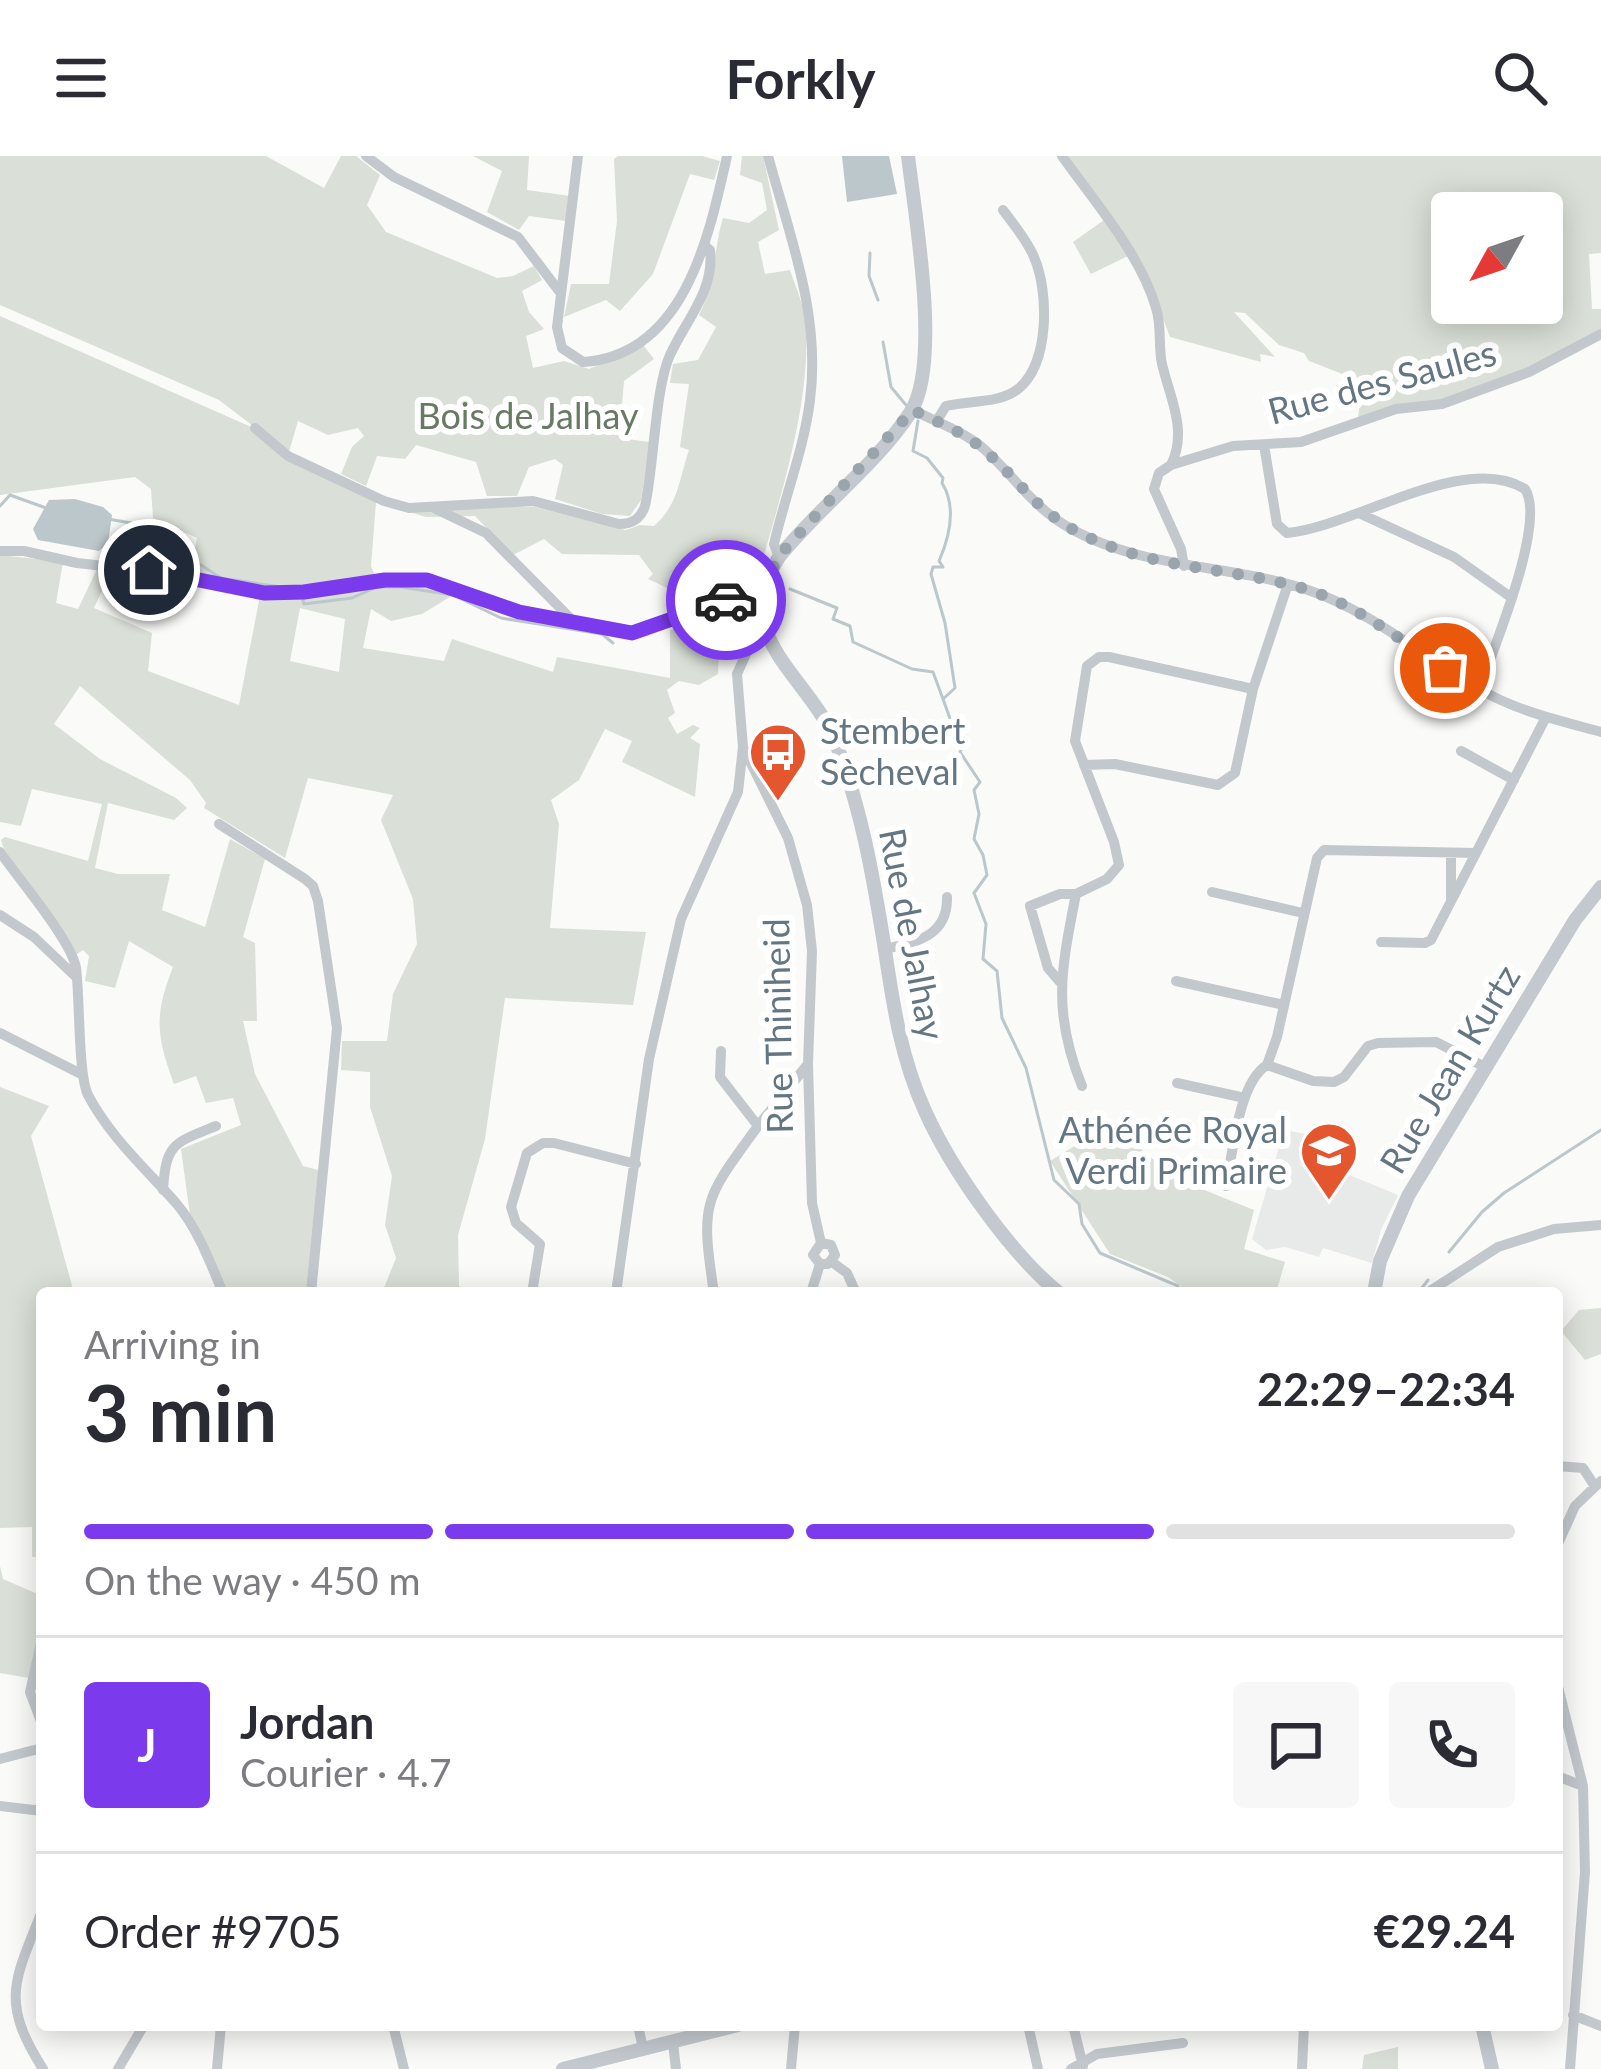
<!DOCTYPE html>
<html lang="en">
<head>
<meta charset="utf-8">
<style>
	:root { --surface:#fff; --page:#f7f7f7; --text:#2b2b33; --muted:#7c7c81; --line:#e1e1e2; --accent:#7c3aed }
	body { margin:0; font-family:Lato,sans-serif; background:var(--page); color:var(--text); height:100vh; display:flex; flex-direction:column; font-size:45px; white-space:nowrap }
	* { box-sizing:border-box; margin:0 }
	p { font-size:39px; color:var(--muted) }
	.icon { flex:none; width:66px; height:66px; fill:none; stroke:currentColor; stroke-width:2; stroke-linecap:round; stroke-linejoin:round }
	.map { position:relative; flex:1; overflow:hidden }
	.sheet { position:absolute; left:36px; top:1131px; width:1527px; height:744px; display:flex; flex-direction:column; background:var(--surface); border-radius:12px; box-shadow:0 6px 30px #0003 }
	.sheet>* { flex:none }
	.needle { width:78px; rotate:230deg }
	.buttons { position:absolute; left:1431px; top:36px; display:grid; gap:24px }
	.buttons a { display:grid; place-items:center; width:132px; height:132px; border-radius:12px; background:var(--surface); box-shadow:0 6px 30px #0003; font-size:60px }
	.pin { position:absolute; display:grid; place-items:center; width:102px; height:102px; color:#fff; margin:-51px; border:6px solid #fff; border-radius:50%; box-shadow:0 3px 12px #0007 }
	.courier { position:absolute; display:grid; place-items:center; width:120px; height:120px; margin:-60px; border:9px solid #7c3aed; border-radius:50%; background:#fff; color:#222; box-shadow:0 3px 15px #0007 }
	.headline em { font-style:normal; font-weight:700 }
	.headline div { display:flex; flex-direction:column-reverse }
	.headline { display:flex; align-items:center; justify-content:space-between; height:204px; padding:0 48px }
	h1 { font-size:78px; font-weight:700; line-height:90px }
	.bar { display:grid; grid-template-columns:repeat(4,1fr); gap:18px 12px; align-content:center; height:144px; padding:0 48px }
	.bar i { height:15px; border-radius:9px; background:var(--line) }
	.bar .active { background:var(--accent) }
	.bar p { grid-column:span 4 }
	.line { display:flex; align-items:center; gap:30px; padding:0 48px; border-top:3px solid var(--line) }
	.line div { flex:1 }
	.round { display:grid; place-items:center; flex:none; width:126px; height:126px; border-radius:12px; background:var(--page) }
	header { display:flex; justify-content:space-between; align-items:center; height:156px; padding:0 48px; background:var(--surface); font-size:54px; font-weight:700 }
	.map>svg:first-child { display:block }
	.built { fill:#e8e9e9 }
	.green { fill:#dadfd7; fill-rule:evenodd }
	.water { fill:#bbc7cb }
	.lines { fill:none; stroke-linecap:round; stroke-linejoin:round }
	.stream { stroke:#bbc7cb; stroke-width:3 }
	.minor { stroke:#c3c8cc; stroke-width:10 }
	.major { stroke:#c3c9ce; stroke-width:14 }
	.done { stroke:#99a4ac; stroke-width:12; stroke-dasharray:0 21.6 }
	.route { stroke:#7c3aed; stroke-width:15 }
	.labels { text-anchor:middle; stroke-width:12; stroke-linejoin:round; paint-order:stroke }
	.street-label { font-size:36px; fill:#657683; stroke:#fff }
	.park-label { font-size:36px; fill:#687a64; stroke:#fff }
	.poi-label { font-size:36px; fill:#657683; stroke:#fff; text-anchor:start }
</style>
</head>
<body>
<header><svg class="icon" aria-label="menu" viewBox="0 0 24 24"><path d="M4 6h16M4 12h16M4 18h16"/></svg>Forkly<svg class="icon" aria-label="search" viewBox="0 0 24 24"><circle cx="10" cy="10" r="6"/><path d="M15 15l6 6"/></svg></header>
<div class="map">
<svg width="1601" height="1913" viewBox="0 0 1601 1913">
	<rect width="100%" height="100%" fill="#fafaf8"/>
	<path class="built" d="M1284,974L1352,987L1347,1018L1398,1039L1381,1074L1372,1107L1323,1092L1319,1101L1285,1091L1266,1094L1252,1083Z"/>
	<path class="green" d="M0,0H266L324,32L341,0H356L380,19L367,49L386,76L497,122L513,120L534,110L542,124L522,135L529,156L544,173L526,180L533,212L564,205L589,213L643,189L654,203L624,225L619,282L650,286L641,344L630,360L602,358L555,343L563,309L555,303L529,311L517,340H487L476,306L416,289L405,303L377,300L366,330L341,318L352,291L364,280L358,272L328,279L298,265L289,296L401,348L535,351L626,374L640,369L654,370C679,348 679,323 689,294L680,291L689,228L670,227L673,208L698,204L716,171L699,159C718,121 712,99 723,62L749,67L767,54L762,27L740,19L742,0H763L779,74L758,86L765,118L790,114C795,129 802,144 804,159C816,235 777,352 756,427L686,452L680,438L648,423L653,418L639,399L562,398L544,383L513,399L475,360L426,361L376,346L371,410L375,420L429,425L458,436L422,458L391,465L371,453L363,492L444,505L452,483L553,516L557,501L670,522V474L720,461L718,518L699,529L679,525L667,534L675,557L668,562L677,578L693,569L700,572L690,582L700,588L695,641L622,606L632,585L605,573L579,624L551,644L559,668L550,772L646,776L633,849L505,842L485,983L458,1079L459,1130L471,1137H382L396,1102L385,1069L392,1020L370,951V916L341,914L342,885H387L393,838L417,788L413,743L381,664L393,639L308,622L285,702L204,652L206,647L190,624L80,530L54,568L100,603L176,642L187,652L174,664L108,647L95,712L118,718H170L162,754L205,771L230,683L265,703L243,781L255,787L257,865H243L255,918L303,1010L322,1015L309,1137H227L190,1059L181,993L241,969L233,942L206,947L196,920L174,928C156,879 154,860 173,811L129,785L115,832L85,825L89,800L83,794L74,800L4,693L1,684L5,681L88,705L102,648L32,633L21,670L0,666V399L63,406L56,447L78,453L97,413L111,415L94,452L152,477L148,515L239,549L262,429L224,428L190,417L197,382L153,362L151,333L135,321L0,339V160L249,270L277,296L278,289L219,244L0,149ZM300,452L345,463L339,516L290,505Z
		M473,0H529L527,34L570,40L566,65L529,60L519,74L487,56L502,15Z
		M618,0H702L720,5L714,24L690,18L653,118L620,155L606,144L564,161L571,128H609L617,65L614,3Z
		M1068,0H1601V97L1589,98L1592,153H1601V176L1527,213L1441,245L1358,261L1363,226L1309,205L1304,197L1279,189L1245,157L1234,156L1275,201L1260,198L1261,206L1170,181L1147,120ZM1452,57H1542V147H1452Z
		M1104,64L1128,100L1091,118L1073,86Z
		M0,931L49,950L31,980L74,1137H42V1401H32V1371L0,1372Z
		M1111,968L1177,1023L1254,1054L1244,1093L1285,1106L1276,1137H1190L1168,1121L1110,1098L1050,1005Z
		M1601,1152V1198L1585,1204L1561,1175L1579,1154Z
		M0,1410L3,1423L42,1440V1472L29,1522L0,1517Z
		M1398,1891V1913H1362L1364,1899Z"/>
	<path class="water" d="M842,0H889L897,38L847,46Z
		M75,343L103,351L112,359L108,387L99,395L38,384L33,373L49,344Z"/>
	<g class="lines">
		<path class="stream" d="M870,97L869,120L878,144
			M883,186L891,231L906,249
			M918,265L913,295L927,302L943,322L942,327C957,351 949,382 939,405L943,411H933L931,418L945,467L955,532L943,543L952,568L966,581L960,596L980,626L974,634L979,658L974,683L983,699L987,719L974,737L986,768L983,803L997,815L1002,862L1026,912L1054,1024L1079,1048L1082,1068L1100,1097L1178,1130L1180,1137
			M0,350L10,339L46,352
			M108,363L160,372L175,381L184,398L221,422L281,431
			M790,433L837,452L833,463L850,470L853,486L912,513L933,516L943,543
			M302,441L304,448L352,442L377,431H401L453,439L501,462L602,478L613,487
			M689,468L749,447
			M1449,1096L1482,1056L1504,1037L1601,974
			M1418,1137L1428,1124"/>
		<path class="minor" d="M366,0L394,21L518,81L559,135
			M578,0L557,171L562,192L583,206C685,199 709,80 727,0
			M768,0C790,81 821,159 810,244C804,293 785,340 774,388L779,401
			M1062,0C1094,45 1141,99 1156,152C1162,170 1158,190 1162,208C1170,242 1188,275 1171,309
			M913,254C936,266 963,275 984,293C1012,318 1031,348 1063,368C1136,414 1228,407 1308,434C1373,456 1422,501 1481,534C1517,555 1561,565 1601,576
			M936,266L946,250C969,244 999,248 1018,233C1050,208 1049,135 1034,101C1027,84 1014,69 1003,54
			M255,272L288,300L384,345L409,352L533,345L619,368C633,368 641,362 645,350C654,310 655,232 670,199C686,164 715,134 710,94L704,89
			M1264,289L1277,368L1287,377C1354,371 1464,295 1525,333C1547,366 1493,494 1479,533
			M436,353L486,377L573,465
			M1361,358L1454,401L1512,442
			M0,395H24L77,407L176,418L264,437L304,436L385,424H427L519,456L632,477L763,434
			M1184,410L1181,393L1154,333L1159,317L1171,309L1233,290L1301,286L1396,253L1442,248L1529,216L1601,178
			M743,591L788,682L807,749L812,795L808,908L812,1047L821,1087L813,1099L820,1108
			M1461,595L1514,624
			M1084,609L1115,608L1218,629L1235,617L1253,533L1288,428
			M219,668L305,723L313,730L318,745L337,872L311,1137
			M0,696C17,721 72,785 76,812C80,841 78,919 88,939C110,981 146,1013 176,1047C198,1073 210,1106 223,1137
			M1451,699V743
			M1212,736L1303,757
			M0,759L34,781L75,820
			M1381,786L1425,787L1431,784L1476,697
			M885,793C917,786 948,780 947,741
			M1176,825L1284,849
			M1060,826L1048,812L1030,750L1060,738H1076
			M0,877L81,918
			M1485,911L1436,886L1378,887L1368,890L1344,921L1334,926L1313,925L1267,909L1277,881L1317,702L1324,694L1476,697L1546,561
			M1177,927L1245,942
			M1082,930C1052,856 1061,814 1076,738L1107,723L1119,709L1114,686L1075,585L1087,510L1099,501H1109L1253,533
			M758,970L808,908
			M1226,1030C1233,997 1238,927 1267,909
			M163,1034C166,987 174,987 216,970
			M832,1106L847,1117L856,1137
			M820,1108H828L835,1099L831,1089L821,1087
			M532,1137L540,1088L516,1067L511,1051L527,997L543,987H554L636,1008
			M616,1137L649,903L681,763L738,636L743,591L737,518L751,487L766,477
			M714,1137C700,1045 704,1044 758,970L720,921L721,895
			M811,1137L820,1108
			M1427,1137L1498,1091L1554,1073L1601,1069
			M1557,1310L1583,1312L1594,1329
			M1557,1390L1575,1350L1601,1325
			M42,1482L30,1536L42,1568
			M1557,1527L1583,1630L1585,1716L1570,1913
			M0,1603L42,1592
			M1557,1620L1583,1630
			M0,1650L42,1655
			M42,1755C14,1826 0,1845 43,1913
			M1573,1859L1601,1870
			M393,1869L404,1913
			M638,1869L643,1893
			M1028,1869L1038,1913
			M1073,1869L1083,1910
			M673,1887L676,1913
			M118,1913L144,1869
			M217,1913L221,1869
			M791,1913L795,1869
			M1071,1913L1097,1898L1183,1887
			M1302,1913L1304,1869"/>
		<path class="major" d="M908,0C915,60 942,209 910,257C875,310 819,351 779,401C728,482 808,518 835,585C861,650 873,720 884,788C893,847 900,900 925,955C951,1013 1010,1097 1059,1137
			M1374,1137L1380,1105L1408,1040L1575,764L1601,731
			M1482,1869L1492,1913
			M563,1913L738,1869"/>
	</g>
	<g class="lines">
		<path class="done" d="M726,444L764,434L770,416L786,392L913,254C937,266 964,276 984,294C1024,328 1036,357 1088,381C1155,413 1232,412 1302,432C1357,448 1397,483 1445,512"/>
		<path class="route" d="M149,414L264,437L304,436L385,424H427L519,456L632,477L726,444"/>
	</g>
	<defs>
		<symbol id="bus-pin" viewBox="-11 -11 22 30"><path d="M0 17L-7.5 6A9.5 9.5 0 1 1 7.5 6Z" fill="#e4572e" stroke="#fff"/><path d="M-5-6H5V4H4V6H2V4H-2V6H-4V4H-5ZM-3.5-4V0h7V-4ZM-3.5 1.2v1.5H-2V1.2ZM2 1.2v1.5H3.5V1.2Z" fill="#fff"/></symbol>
		<symbol id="school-pin" viewBox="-11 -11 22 30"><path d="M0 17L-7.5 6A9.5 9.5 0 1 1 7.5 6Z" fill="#e4572e" stroke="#fff"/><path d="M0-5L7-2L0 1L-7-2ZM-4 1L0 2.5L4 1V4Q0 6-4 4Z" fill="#fff"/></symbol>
	</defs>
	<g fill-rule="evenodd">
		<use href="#bus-pin" x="745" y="563" width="66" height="90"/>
		<use href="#school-pin" x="1296" y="962" width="66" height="90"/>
	</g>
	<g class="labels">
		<g class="street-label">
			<text transform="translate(1382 226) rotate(-15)" y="13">Rue des Saules</text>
			<text transform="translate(912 778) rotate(79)" y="13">Rue de Jalhay</text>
			<text transform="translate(778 870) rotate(-91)" y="13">Rue Thiniheid</text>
			<text transform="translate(1450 913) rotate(-59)" y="13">Rue Jean Kurtz</text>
		</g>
		<g class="park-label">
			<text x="528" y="273">Bois de Jalhay</text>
		</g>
		<g class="poi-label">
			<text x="820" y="588">Stembert<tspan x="820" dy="41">Sècheval</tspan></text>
			<text x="1287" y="987" text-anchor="end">Athénée Royal<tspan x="1287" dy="41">Verdi Primaire</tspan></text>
		</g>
	</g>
</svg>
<div class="buttons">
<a><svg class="needle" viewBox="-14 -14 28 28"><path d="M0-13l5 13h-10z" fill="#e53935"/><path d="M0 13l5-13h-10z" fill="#7c7c81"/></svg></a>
</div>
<div class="pin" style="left:1445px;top:512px;background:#ea580c"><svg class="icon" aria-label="bag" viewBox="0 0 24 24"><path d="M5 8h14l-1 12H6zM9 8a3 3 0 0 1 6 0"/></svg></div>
<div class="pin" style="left:149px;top:414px;background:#1f2937"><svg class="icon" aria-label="home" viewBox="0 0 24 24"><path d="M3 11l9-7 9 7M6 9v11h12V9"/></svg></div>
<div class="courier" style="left:726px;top:444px"><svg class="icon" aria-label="car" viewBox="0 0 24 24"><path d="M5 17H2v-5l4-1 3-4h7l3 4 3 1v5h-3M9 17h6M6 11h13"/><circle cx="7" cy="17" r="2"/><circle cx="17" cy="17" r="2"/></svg></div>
<section class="sheet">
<div class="headline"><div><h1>3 min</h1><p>Arriving in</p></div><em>22:29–22:34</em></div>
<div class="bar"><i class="active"></i><i class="active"></i><i class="active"></i><i></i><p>On the way · 450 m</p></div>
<div class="line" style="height:216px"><b class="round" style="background:var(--accent);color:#fff">J</b><div><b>Jordan</b><p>Courier · 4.7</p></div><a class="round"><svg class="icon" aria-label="chat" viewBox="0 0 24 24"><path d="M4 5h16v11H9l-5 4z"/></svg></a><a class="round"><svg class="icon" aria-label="phone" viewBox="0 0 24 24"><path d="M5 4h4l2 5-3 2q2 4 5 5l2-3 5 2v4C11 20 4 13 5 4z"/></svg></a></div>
<div class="line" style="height:156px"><div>Order #9705</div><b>€29.24</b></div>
</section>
</div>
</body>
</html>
